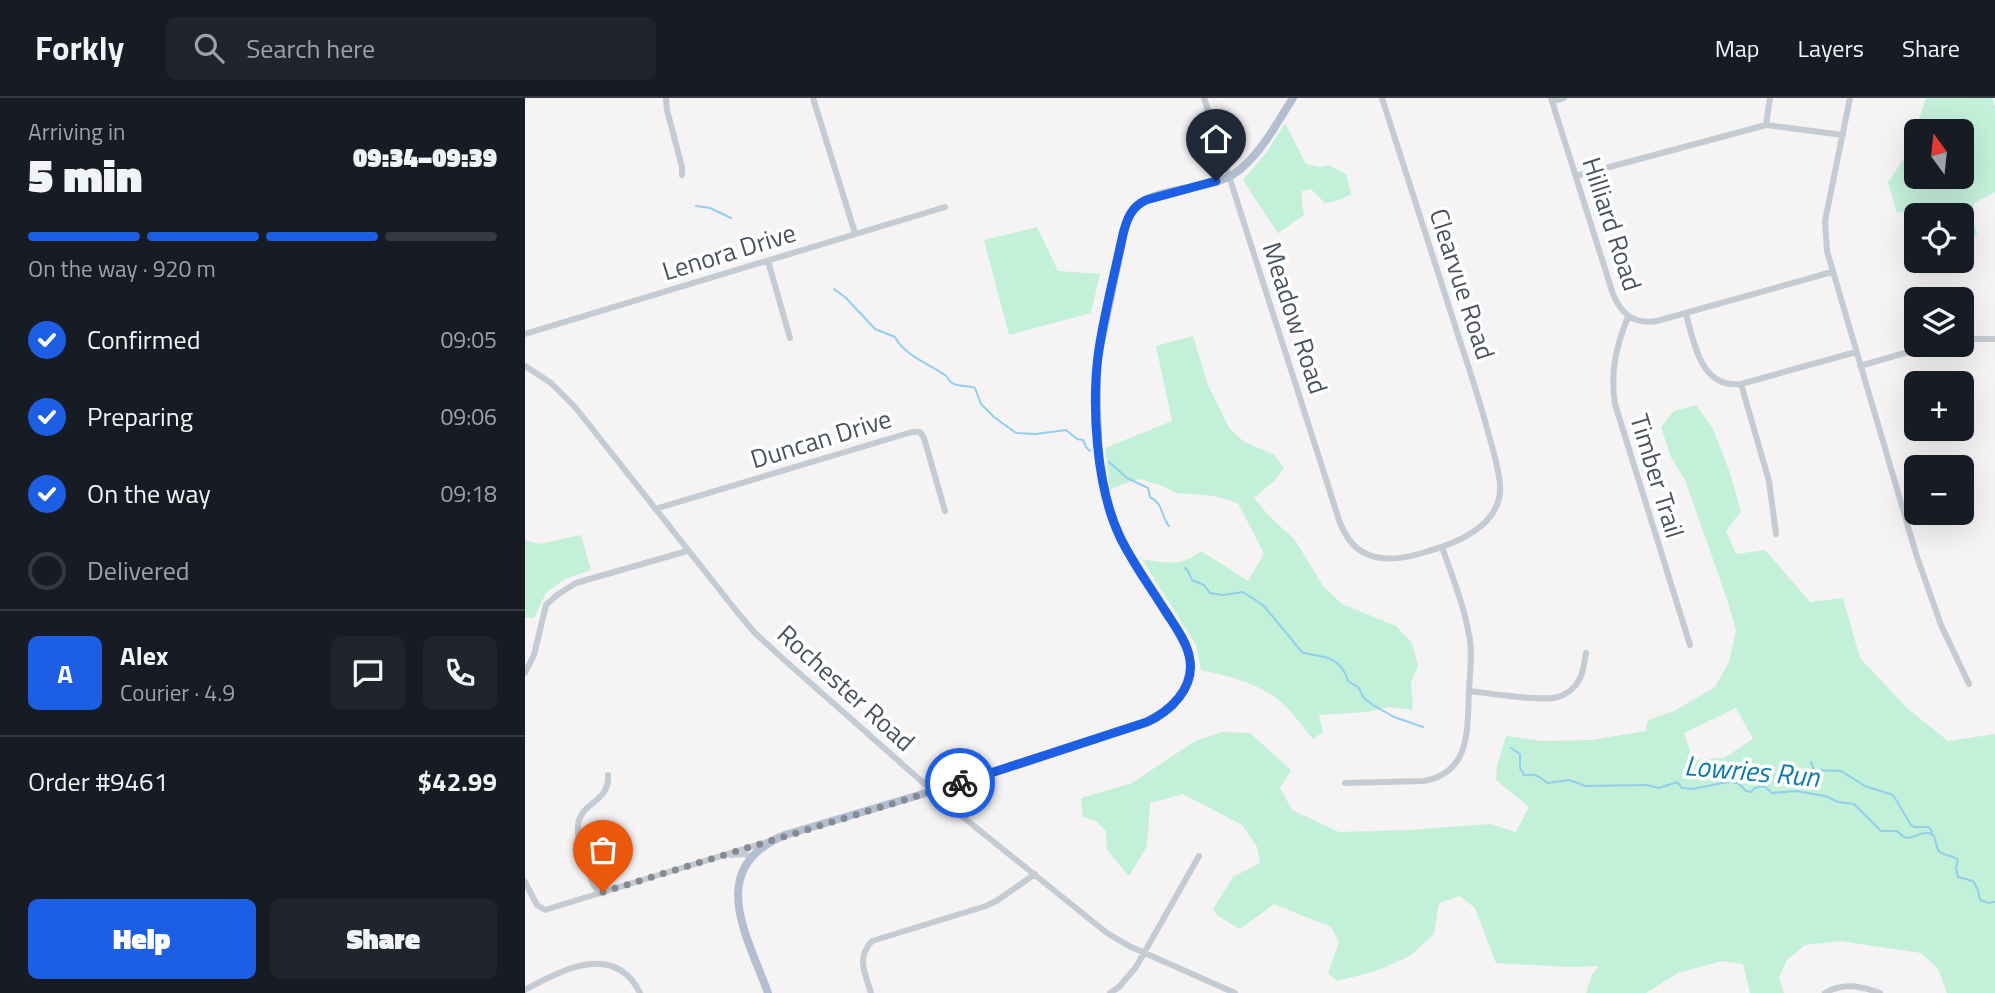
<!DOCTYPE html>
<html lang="en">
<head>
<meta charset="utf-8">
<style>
	:root { --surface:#171b24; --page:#20242c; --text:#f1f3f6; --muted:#9ea1a6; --line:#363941; --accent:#1d5fe4 }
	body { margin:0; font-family:"Titillium Web",sans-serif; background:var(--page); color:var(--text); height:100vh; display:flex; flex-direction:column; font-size:26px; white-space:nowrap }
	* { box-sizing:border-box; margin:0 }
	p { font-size:23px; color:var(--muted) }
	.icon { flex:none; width:38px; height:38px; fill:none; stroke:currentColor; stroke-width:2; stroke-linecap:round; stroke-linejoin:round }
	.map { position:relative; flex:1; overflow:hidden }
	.side { display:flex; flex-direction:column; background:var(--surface); width:525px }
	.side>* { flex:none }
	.needle { width:46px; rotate:345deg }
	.buttons { position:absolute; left:1379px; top:21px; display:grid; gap:14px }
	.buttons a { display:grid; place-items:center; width:70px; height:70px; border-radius:10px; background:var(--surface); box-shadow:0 7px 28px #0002; font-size:35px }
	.pin { position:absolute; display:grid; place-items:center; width:60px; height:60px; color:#fff; margin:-72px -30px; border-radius:50% 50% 50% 0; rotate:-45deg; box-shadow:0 0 7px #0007 }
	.pin .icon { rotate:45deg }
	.courier { position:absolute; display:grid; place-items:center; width:70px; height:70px; margin:-35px; border:5px solid #1d5fe4; border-radius:50%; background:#fff; color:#222; box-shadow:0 2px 9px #0007 }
	.summary em { font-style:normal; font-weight:800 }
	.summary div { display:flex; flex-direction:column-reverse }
	.summary { display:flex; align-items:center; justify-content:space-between; height:119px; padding:0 28px }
	h1 { font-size:46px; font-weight:800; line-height:52px }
	.bar { display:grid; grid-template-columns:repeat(4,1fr); gap:10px 7px; align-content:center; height:84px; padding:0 28px }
	.bar i { height:9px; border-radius:5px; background:var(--line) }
	.bar .current { background:var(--accent) }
	.bar p { grid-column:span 4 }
	.line { display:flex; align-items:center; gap:18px; padding:0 28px; border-top:2px solid var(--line) }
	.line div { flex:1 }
	.round { display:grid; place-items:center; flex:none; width:74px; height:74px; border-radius:10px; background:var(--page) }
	ol { padding:0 28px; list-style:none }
	li { display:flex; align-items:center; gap:21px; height:77px }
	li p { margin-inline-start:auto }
	li .icon { padding:7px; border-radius:50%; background:var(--accent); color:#fff; stroke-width:4 }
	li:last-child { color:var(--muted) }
	li i { width:38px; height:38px; border:4px solid var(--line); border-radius:50% }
	.action { display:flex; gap:14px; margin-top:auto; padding:14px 28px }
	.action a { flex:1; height:80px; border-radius:10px; background:var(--accent); color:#fff; font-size:28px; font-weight:800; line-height:80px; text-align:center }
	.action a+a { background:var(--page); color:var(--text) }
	header { display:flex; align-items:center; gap:42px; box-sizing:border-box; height:98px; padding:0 35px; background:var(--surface); border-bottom:2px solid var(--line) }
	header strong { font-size:33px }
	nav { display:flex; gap:38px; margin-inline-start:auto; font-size:24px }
	.search { width:490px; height:63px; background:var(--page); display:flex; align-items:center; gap:18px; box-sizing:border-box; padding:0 24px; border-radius:10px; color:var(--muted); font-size:26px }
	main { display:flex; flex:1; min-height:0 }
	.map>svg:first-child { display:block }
	.green { fill:#c3f0d9; fill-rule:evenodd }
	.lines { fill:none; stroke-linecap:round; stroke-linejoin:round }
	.stream { stroke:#91cfec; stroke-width:2 }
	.minor { stroke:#c4cbd3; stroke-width:6 }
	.major { stroke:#b3bfd0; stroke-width:8 }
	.done { stroke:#868b93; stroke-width:7; stroke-dasharray:0 12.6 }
	.route { stroke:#1d5fe4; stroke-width:9 }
	.labels { text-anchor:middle; stroke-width:7; stroke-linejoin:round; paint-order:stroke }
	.street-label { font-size:26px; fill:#4a5360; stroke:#fff }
	.water-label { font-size:28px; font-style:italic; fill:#0e7caf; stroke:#fff }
</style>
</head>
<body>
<header>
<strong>Forkly</strong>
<div class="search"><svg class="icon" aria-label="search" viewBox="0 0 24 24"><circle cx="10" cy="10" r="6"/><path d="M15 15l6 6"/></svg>Search here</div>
<nav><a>Map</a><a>Layers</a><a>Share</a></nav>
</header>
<main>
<section class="side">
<div class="summary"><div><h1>5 min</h1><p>Arriving in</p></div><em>09:34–09:39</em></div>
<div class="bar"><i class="current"></i><i class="current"></i><i class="current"></i><i></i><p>On the way · 920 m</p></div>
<ol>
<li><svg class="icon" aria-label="check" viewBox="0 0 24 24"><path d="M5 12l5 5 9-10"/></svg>Confirmed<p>09:05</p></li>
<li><svg class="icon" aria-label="check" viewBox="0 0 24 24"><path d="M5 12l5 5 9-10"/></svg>Preparing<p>09:06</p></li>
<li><svg class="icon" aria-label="check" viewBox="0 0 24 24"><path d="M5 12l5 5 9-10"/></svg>On the way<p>09:18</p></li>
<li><i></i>Delivered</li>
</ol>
<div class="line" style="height:126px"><b class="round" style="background:var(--accent);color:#fff">A</b><div><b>Alex</b><p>Courier · 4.9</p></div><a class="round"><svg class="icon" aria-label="chat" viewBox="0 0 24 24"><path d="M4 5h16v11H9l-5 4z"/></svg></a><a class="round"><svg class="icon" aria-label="phone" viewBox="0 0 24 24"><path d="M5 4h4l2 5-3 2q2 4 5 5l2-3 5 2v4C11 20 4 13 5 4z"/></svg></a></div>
<div class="line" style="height:91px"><div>Order #9461</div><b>$42.99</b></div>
<div class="action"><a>Help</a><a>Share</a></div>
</section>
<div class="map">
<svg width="1470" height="895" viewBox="0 0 1470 895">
	<rect width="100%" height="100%" fill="#f5f3f3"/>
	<path class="green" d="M1401,0H1467L1470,9V94L1449,105L1447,120L1452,136L1437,154V117H1398L1397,110L1372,115L1363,84L1383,55ZM1437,33V79H1391V33Z
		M760,25L781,66L795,69L803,67L821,76L826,96L814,102L800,105L786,91L777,93V107L779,117L753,135L718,82L742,54Z
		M512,129L533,173L575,176L566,215L484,237L459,142Z
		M1392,163H1429C1420,173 1408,174 1395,176Z
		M668,238L683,287L704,330L718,343L749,357L759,370L749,383L729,400L744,418L770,442L798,488L817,506L871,528L887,545L893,568L886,584L888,612L863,609L842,614L794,617L798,634L788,641C776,627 765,610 750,599C728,584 701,577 676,572L671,547L617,461C639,465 658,469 676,453L723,483L739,456L713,405L690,398L652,395L635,387L614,381L598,386L585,392L580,350L647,323L631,248Z
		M1171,307L1187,329L1204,372L1216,413L1201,433L1211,456L1240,452L1285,504L1318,500L1335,560L1383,611L1423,643L1470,636V895H1422L1413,871L1396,855L1315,843L1280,847L1262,862L1254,879L1259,895H1225L1218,866L1197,863L1153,875L1121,895H1061L1067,877L1074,868L1042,869L971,865L950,810L935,798L914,805L909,836L885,858L851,873L812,883L803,875L814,844L806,829L749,806L715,831L693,818L688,811L708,779L735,765L732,749L717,727L658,696L625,705L622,748L604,778L582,752L581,733L571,723L558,719L556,700L607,685L670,643L697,634L725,635L766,672L755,690L767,712L814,734L883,732L965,726L991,734L1004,709L971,682L972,668L981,638L1018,643L1066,642L1121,633L1123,622L1151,612L1190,589L1204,564L1211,532L1202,501L1160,382L1146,359L1136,329L1149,313ZM1211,610L1228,641L1199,660L1168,662L1159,635Z
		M56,437L66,472L40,481L21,495L9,520L0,519V442L14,446Z"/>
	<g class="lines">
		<path class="stream" d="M171,108L185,110L206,120
			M309,191L321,200L350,231L370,239C380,258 403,265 420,277C423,279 424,283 427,285C433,289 443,287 450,290L456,306L469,319L491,335L511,336L541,332L552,341L558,342L561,349L565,353
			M584,364L602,380L623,390L625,399C639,406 635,417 644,428
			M660,470L663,473L667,482L679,487L685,495L698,497L718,494L738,507L777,554C783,557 788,556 794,558C809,560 819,569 823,583L833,589L839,600L848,607L869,619L898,629
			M986,650L995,656V670L999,677C1009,676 1014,677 1022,685L1044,682L1061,688L1121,687L1134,690L1152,684L1157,690L1168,691L1203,684L1213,685L1221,693L1226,694L1230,690L1239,688
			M1286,664L1289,672L1316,673L1340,688L1368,697L1386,727L1389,729H1404L1407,734
			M1237,680L1239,687
			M1239,688L1247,695L1270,693L1283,695L1300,698L1313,704L1329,706L1356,733H1372C1386,748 1388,734 1403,735C1413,736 1409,747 1414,753C1418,758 1428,757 1433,762L1431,770L1433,779L1448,783L1453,792L1455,802L1464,805L1470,804"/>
		<path class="minor" d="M141,0L142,12L157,69V77
			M288,0L330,135
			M679,0L815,425C820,437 829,451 842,456C861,465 885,459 904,453C935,444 978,426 975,386C973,368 968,351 963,334C955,304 945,273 935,243C909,162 883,81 857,0
			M1026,0L1088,196C1096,216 1109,227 1132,223L1307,174
			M1325,0L1300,123L1302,153L1392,459L1416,527L1444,586
			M1027,3L1039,0
			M1241,27L1245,0
			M1051,78L1241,27L1318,37
			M243,163L265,240
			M1161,216C1169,245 1176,291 1216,286L1331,254
			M1103,219C1091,248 1085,274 1090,306L1165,547
			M0,236L420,109
			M1437,241H1470
			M0,268L26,285L50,309L213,515L229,534L256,559L428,711L582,835L604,848L710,895
			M1335,268L1407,247
			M1216,286L1244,383L1251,436
			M130,411L387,334H395L399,340L420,413
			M0,575L9,557L21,507L32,497L51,485L162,453
			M944,593C964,595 1016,604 1033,599C1042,596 1050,590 1054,582C1059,574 1059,564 1061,555
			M83,677C85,705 56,703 53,727C51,742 63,771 68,786L73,793L78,794L245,743
			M820,685L899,683C947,674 942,630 944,591C945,574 948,554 944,537C939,507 927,478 917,449
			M206,757L220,756L226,759
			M0,784L12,807L20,812L75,795
			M0,892C37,871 90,844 115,895
			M346,895C340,875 331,860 347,843L461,808L473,802L510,776
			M585,895L594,889L611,869L674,758
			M1300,895C1318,884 1336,888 1355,895"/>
		<path class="major" d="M243,895C222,837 180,770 260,737L468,675L614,627L630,621L647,609L660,591L666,569L664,555L649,527L614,473L594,437L583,407L574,364L572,311V264L601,125C616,83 676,97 709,76C735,58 751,26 768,0"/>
	</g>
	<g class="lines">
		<path class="done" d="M78,794L435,685"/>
		<path class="route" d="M435,685L622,624C645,613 669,591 665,563C663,544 649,527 639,511C624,487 607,464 595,439C571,389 566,305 574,251C580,212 590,174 598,136C602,121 606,109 621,102L691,83"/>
	</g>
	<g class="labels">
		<g class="street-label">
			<text transform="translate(1087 126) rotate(72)" y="9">Hilliard Road</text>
			<text transform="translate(204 154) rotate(-17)" y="9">Lenora Drive</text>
			<text transform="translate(937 186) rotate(72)" y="9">Clearvue Road</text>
			<text transform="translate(770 220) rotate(72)" y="9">Meadow Road</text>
			<text transform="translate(296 341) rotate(-17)" y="9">Duncan Drive</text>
			<text transform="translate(1132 378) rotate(73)" y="9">Timber Trail</text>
			<text transform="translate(321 590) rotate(42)" y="9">Rochester Road</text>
		</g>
		<g class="water-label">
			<text transform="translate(1227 673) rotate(5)" y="10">Lowries Run</text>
		</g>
	</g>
</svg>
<div class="buttons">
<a><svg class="needle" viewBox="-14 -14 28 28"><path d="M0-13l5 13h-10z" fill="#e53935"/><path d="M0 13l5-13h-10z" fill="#9ea1a6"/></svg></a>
<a><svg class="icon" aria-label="locate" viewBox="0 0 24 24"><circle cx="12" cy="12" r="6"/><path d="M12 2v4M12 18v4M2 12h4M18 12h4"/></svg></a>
<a><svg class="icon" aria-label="layers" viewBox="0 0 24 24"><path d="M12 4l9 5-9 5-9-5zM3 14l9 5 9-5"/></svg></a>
<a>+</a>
<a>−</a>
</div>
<div class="pin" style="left:78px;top:794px;background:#ea580c"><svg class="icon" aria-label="bag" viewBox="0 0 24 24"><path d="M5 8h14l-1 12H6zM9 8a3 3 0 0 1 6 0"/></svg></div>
<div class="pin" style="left:691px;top:83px;background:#1f2937"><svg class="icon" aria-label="home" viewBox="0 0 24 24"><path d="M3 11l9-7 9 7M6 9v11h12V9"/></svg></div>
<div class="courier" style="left:435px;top:685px"><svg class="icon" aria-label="bike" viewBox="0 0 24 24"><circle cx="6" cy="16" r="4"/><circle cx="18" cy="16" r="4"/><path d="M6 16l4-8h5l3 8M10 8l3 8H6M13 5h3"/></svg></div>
</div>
</main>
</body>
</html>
